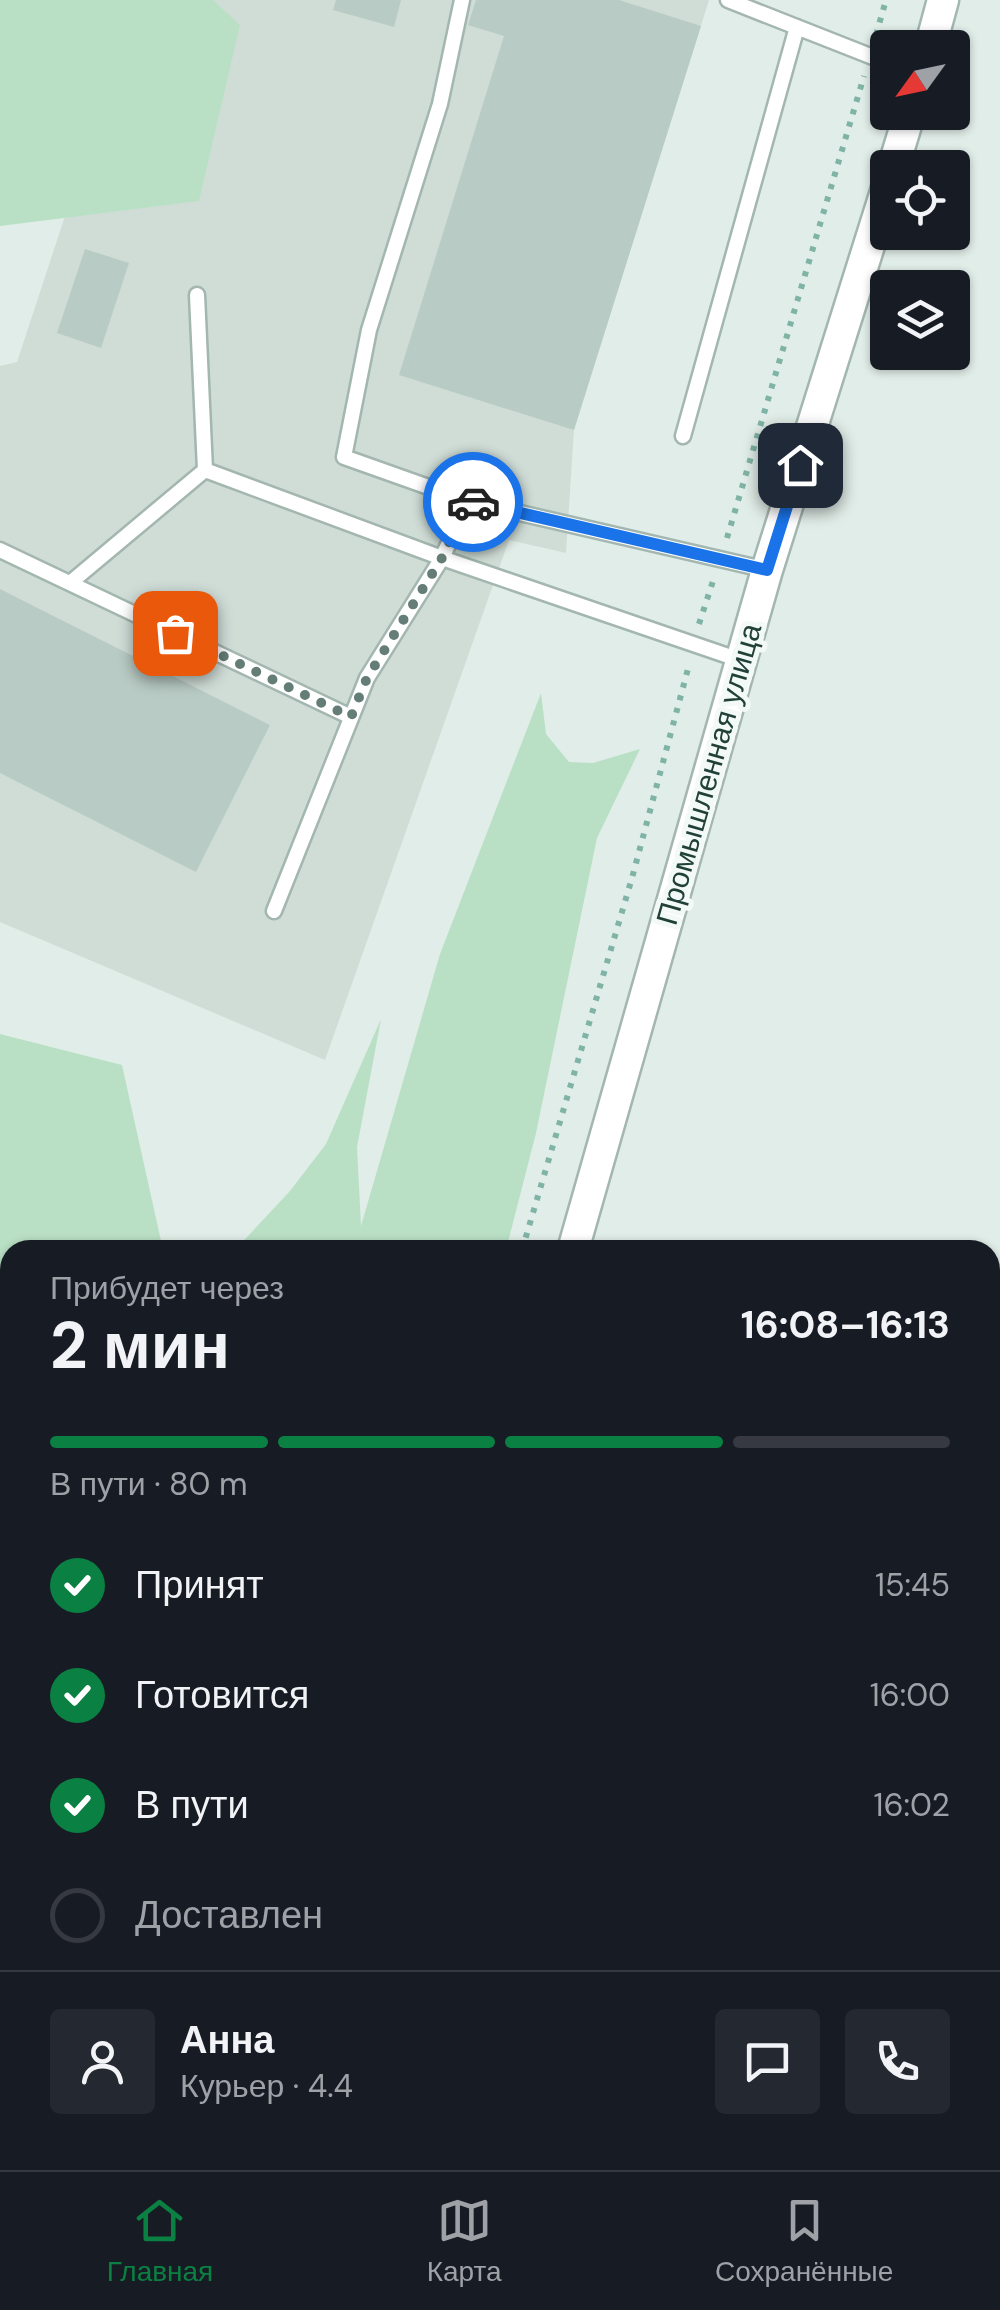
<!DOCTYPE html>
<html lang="ru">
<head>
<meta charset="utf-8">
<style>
	:root { --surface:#171b24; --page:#242831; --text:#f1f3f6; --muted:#9ea1a6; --line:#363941; --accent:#0b8043 }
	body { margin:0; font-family:"DM Sans",sans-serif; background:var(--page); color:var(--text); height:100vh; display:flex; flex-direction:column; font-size:38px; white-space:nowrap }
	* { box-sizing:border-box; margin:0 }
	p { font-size:32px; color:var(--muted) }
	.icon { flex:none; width:55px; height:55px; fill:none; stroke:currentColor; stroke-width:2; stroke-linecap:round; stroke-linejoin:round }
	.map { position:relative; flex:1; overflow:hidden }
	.sheet { position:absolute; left:0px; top:1240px; width:1000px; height:930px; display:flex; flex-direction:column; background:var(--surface); border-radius:30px 30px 0 0; box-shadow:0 2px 8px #0004 }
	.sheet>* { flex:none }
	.needle { width:65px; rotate:237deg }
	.tools { position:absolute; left:870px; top:30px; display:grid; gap:20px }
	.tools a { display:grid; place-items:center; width:100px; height:100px; border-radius:10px; background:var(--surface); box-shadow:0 2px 8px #0004; font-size:50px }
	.pin { position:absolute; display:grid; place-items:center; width:85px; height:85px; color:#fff; margin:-42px; border-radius:20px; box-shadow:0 5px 15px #0006 }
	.courier { position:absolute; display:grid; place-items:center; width:100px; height:100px; margin:-50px; border:8px solid #1a73e8; border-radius:50%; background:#fff; color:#222; box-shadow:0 2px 12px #0007 }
	.overview em { font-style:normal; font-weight:700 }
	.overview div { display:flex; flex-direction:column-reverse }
	.overview { display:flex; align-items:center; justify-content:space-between; height:170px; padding:0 50px }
	h1 { font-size:65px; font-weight:700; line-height:75px }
	.bar { display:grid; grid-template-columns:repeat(4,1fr); gap:15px 10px; align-content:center; height:120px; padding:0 50px }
	.bar i { height:12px; border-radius:8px; background:var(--line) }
	.bar .current { background:var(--accent) }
	.bar p { grid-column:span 4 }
	.line { display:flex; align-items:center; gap:25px; padding:0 50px; border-top:2px solid var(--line) }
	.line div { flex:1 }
	.round { display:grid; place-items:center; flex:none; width:105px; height:105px; border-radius:10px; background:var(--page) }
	ol { padding:0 50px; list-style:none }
	li { display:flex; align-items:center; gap:30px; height:110px }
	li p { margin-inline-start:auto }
	li .icon { padding:10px; border-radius:50%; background:var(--accent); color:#fff; stroke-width:4 }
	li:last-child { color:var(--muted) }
	li i { width:55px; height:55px; border:5px solid var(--line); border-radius:50% }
	.dock { display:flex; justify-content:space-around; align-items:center; height:140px; border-top:2px solid var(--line); background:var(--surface); font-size:28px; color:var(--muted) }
	.dock a { display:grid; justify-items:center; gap:5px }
	.dock .current { color:var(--accent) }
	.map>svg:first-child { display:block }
	.built { fill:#d0ddd7 }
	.green { fill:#b9e0c5 }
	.building { fill:#b9cbc5 }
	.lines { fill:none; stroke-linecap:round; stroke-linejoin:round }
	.service-casing { stroke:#a3b6b0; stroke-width:19 }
	.tertiary-casing { stroke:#a3b6b0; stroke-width:35 }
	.path { stroke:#7fb3a5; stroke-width:6; stroke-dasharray:5 8; stroke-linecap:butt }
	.service { stroke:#fff; stroke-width:14 }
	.tertiary { stroke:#fff; stroke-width:30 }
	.done { stroke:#647d76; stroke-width:10; stroke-dasharray:0 18 }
	.route { stroke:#1a73e8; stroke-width:12 }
	.labels { text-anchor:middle; stroke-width:10; stroke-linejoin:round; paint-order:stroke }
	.street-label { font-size:30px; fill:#204038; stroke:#f2f9f6 }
</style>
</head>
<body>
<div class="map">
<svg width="1000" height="2170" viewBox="0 0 1000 2170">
	<rect width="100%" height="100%" fill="#e1ede8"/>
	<path class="built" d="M136,0H709L574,430L566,553L509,540L325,1060L0,922V366L17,362Z"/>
	<path class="green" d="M0,0H213L240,25L199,201L0,226Z
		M541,693L546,734L569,762L593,763L640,749L597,838L536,1133L506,1250H235L290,1191L326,1144L381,1019L357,1147L361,1226L440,954Z
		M0,1034L122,1065L163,1250H10V2160H229L226,2170H0Z
		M1000,2034V2170H955L959,2160H990V2064Z"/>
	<path class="building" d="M336,0H401L394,27L333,10Z
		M476,0H619L701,26L574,430L399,375L504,36L468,25Z
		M85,249L129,263L101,348L57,333Z
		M0,589L270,725L196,872L0,773Z"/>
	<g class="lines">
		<defs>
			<path id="service" d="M462,0L440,104L369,330L344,457L468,501
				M728,0L888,63
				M197,295L205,470
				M683,436L797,27
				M0,550L351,717
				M70,583L205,470L442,558L468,501L767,570
				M274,911L367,678L442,558L740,660"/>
			<path id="tertiary" d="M930,48L943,0
				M893,168L910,112
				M573,1250L767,570L888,185
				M311,2170L313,2160"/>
		</defs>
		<use href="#service" class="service-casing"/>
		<use href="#tertiary" class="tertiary-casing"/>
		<path class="path" d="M876,35L886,0
			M727,538L864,76
			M699,624L714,578
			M522,1250L632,878L689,665
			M255,2170L258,2160"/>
		<use href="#service" class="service"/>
		<use href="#tertiary" class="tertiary"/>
	</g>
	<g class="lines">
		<path class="done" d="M175,633L351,717L367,678L442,558L468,501L473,502"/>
		<path class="route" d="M473,502L767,570L800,465"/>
	</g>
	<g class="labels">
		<g class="street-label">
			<text transform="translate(709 774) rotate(-74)" y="10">Промышленная улица</text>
		</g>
	</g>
</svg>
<div class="tools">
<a><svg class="needle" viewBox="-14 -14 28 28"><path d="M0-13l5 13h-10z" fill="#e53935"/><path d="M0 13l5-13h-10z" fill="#9ea1a6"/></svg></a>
<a><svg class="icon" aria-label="locate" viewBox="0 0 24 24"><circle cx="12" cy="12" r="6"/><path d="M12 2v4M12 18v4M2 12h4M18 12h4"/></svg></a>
<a><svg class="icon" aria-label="layers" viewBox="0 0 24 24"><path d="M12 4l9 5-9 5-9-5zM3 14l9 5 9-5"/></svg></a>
</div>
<div class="pin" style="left:175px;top:633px;background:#ea580c"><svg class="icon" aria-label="bag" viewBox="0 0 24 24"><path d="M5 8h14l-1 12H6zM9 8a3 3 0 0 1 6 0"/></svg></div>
<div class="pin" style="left:800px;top:465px;background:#1f2937"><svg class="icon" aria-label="home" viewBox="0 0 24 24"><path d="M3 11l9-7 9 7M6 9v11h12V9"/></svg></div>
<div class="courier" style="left:473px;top:502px"><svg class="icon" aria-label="car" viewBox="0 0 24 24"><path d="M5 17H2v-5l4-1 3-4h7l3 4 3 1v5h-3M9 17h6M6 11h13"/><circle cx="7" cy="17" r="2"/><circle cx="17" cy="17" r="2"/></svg></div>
<section class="sheet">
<div class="overview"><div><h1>2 мин</h1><p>Прибудет через</p></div><em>16:08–16:13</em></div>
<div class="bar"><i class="current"></i><i class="current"></i><i class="current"></i><i></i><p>В пути · 80 m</p></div>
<ol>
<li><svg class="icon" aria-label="check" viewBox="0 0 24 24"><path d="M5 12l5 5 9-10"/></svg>Принят<p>15:45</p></li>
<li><svg class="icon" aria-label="check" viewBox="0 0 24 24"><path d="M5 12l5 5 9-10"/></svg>Готовится<p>16:00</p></li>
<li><svg class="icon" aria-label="check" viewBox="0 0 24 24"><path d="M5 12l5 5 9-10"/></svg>В пути<p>16:02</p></li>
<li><i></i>Доставлен</li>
</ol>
<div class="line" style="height:180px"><a class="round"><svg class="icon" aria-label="person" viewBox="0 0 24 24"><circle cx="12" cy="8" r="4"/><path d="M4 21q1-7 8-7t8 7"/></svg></a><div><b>Анна</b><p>Курьер · 4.4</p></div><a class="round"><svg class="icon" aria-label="chat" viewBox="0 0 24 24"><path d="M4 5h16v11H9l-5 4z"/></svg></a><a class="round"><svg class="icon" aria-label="phone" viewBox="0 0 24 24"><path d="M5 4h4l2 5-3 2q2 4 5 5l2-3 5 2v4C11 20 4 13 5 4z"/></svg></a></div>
</section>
</div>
<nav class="dock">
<a class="current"><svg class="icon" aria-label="home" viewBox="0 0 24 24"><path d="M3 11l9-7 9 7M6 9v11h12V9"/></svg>Главная</a>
<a><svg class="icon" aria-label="map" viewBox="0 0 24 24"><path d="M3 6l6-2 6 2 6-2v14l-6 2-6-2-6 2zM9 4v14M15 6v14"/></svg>Карта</a>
<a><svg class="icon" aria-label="saved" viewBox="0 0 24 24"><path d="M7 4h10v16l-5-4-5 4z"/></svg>Сохранённые</a>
</nav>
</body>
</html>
